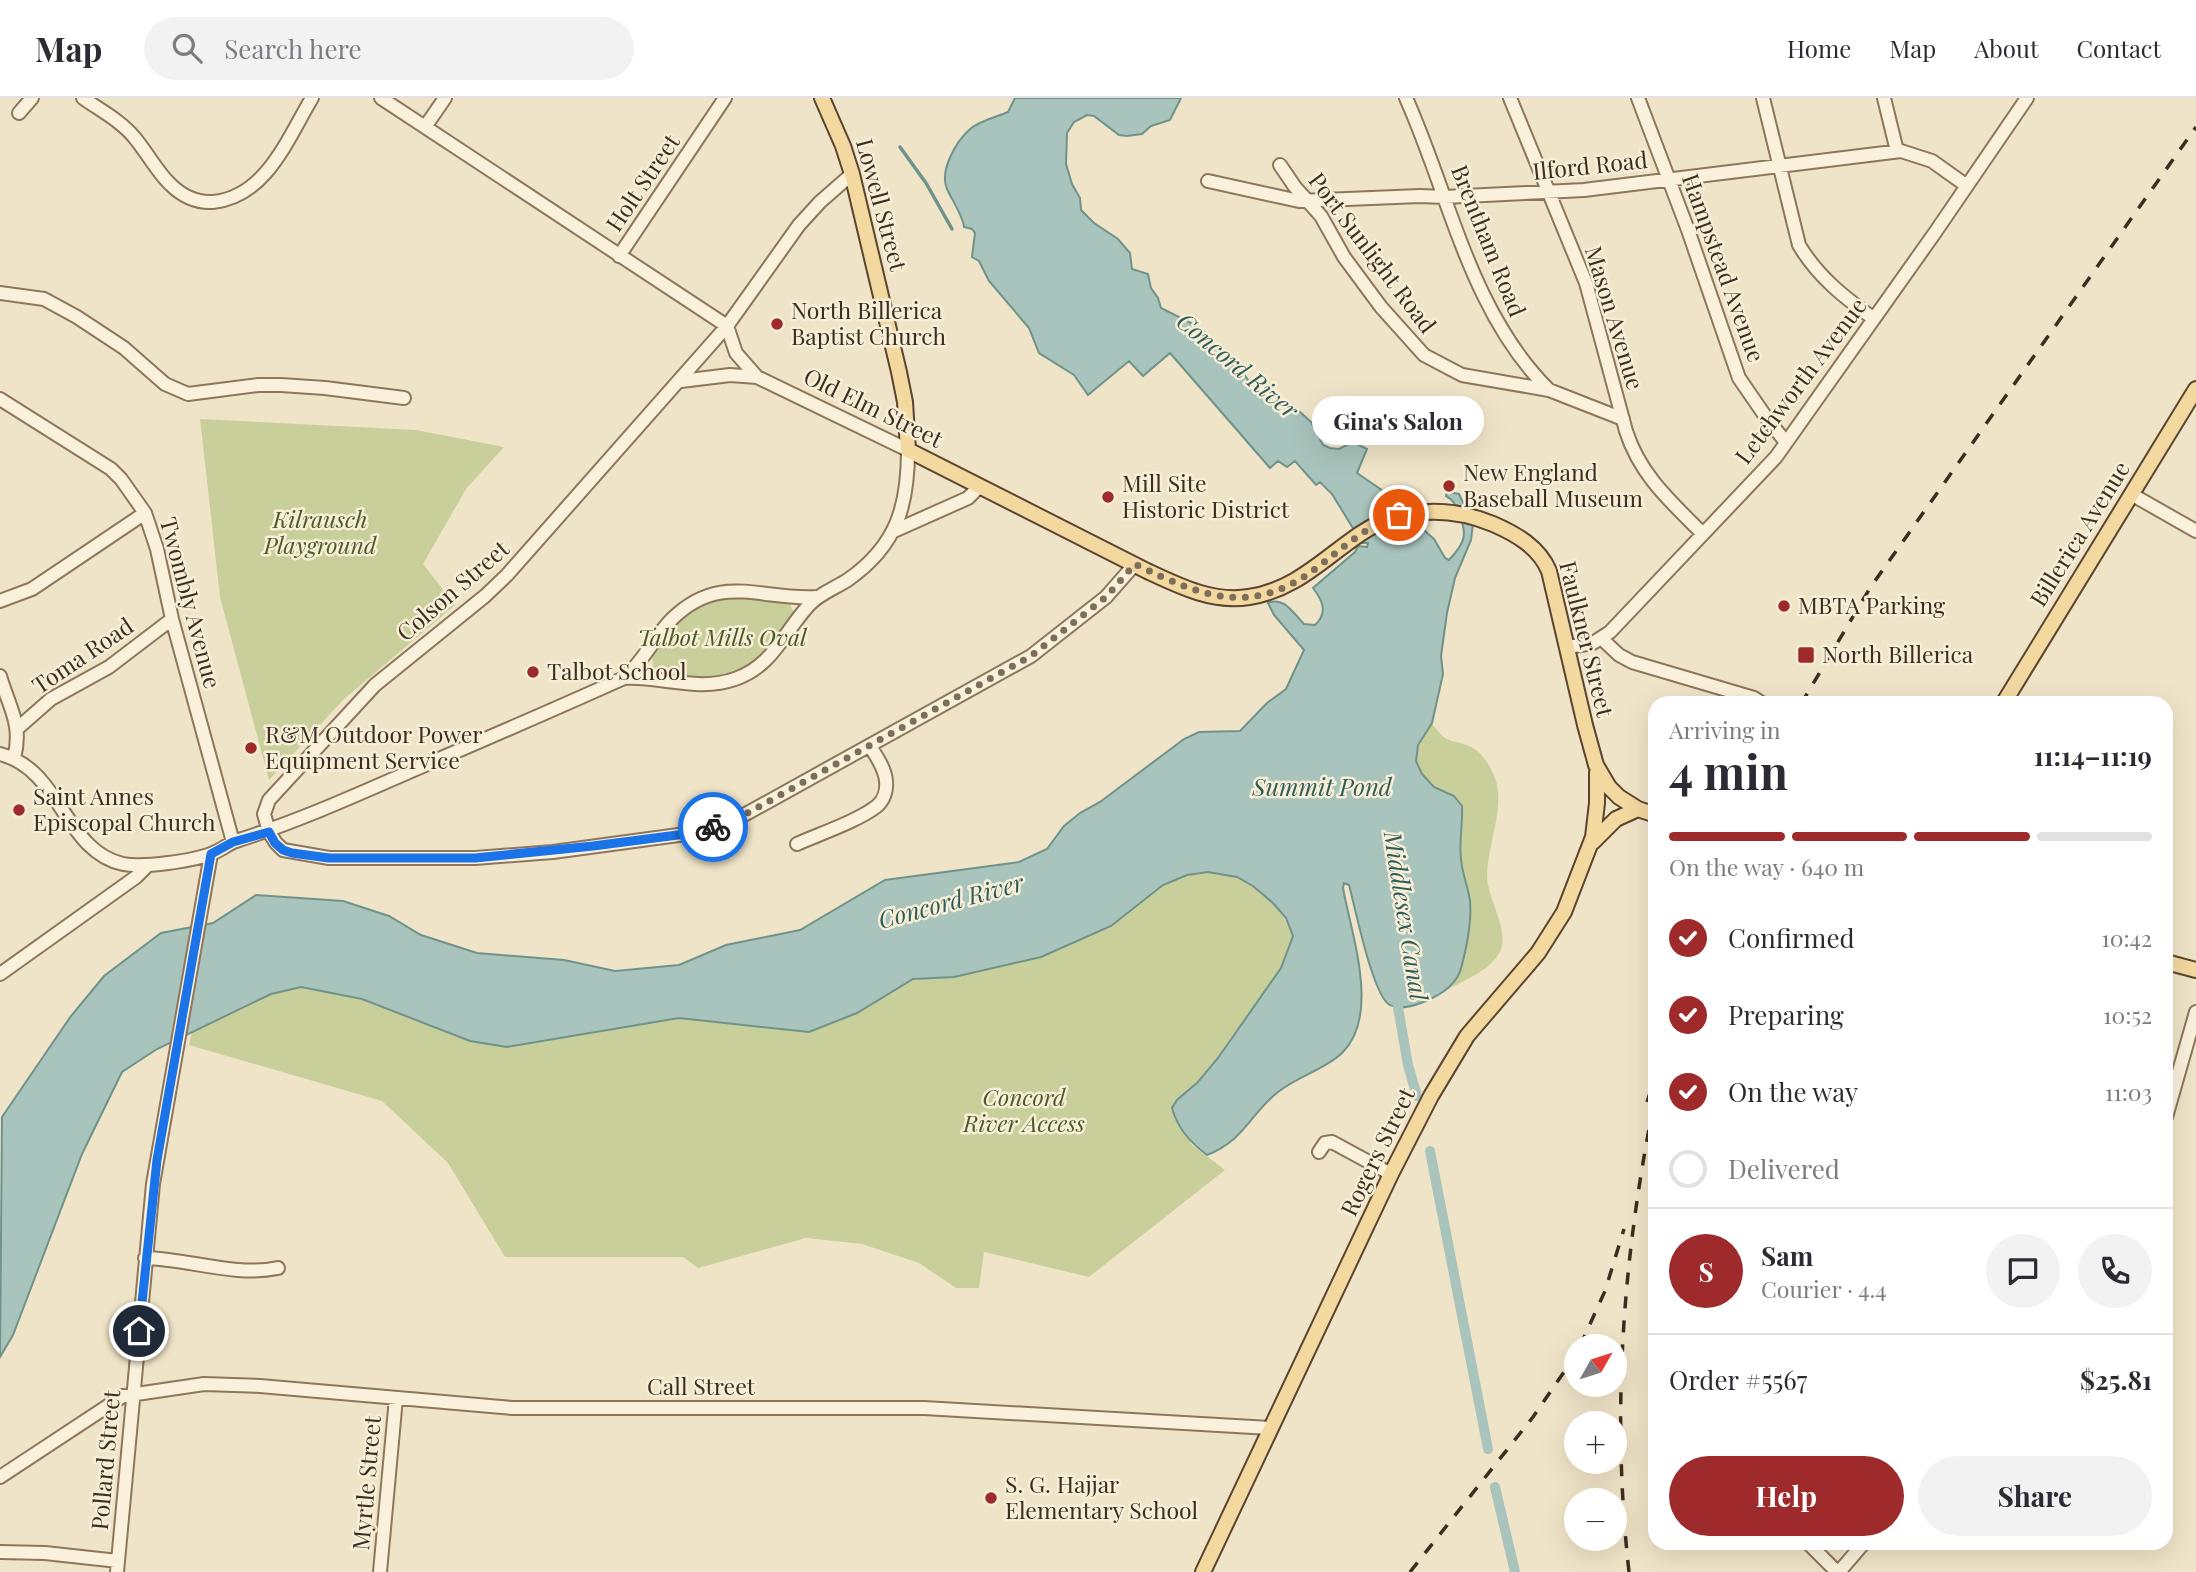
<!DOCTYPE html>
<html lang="en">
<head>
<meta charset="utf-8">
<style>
	:root { --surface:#fff; --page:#f2f2f3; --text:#2b2b33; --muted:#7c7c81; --line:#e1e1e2; --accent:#9e2a2b }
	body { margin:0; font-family:"Playfair Display",serif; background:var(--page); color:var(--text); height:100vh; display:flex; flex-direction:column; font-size:26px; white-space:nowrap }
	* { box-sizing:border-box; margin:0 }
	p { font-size:23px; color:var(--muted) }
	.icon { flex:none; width:38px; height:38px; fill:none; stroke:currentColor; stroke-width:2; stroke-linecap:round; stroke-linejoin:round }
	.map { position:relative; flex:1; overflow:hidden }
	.side { position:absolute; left:1648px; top:598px; width:525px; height:854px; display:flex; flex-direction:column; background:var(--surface); border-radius:21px; box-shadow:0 7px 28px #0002 }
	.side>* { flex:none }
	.needle { width:46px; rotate:51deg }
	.tools { position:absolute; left:1564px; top:1236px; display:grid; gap:14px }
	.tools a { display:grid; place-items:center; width:63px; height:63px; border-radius:50%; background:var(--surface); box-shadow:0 7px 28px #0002; font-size:35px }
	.pin { position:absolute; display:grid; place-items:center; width:60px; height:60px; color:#fff; margin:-30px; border:4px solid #fff; border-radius:50%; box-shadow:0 2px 7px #0007 }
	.courier { position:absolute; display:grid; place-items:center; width:70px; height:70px; margin:-35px; border:5px solid #1a73e8; border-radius:50%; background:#fff; color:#222; box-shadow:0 2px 9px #0007 }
	.bubble { position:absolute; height:49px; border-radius:24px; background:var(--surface); box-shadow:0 7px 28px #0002; font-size:23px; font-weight:700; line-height:49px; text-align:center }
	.summary em { font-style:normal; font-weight:700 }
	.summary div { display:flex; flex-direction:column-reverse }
	.summary { display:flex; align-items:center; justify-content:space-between; height:119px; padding:0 21px }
	h1 { font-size:46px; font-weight:700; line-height:52px }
	.bar { display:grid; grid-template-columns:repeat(4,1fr); gap:10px 7px; align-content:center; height:84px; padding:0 21px }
	.bar i { height:9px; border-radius:5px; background:var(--line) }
	.bar .active { background:var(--accent) }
	.bar p { grid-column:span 4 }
	.line { display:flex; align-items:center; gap:18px; padding:0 21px; border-top:2px solid var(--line) }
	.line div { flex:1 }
	.round { display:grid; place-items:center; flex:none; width:74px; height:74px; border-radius:37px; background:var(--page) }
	ol { padding:0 21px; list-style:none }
	li { display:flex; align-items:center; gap:21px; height:77px }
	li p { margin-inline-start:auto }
	li .icon { padding:7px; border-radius:50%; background:var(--accent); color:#fff; stroke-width:4 }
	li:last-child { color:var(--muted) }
	li i { width:38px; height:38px; border:4px solid var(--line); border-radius:50% }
	.button { display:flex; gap:14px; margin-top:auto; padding:14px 21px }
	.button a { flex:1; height:80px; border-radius:42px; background:var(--accent); color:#fff; font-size:28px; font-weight:700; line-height:80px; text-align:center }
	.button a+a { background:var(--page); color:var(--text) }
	header { display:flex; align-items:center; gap:42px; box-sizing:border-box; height:98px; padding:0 35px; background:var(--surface); border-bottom:2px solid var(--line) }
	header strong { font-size:33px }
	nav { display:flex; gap:38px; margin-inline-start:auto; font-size:24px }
	.search { width:490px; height:63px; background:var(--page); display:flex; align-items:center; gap:18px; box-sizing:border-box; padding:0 24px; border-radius:38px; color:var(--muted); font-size:26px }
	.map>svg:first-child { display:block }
	.green { fill:#c9cf9b }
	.water { fill:#a9c4bc; stroke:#6f938a; stroke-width:2 }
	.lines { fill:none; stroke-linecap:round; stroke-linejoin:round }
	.stream { stroke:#6f938a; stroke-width:3.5 }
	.canal { stroke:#a9c4bc; stroke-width:10 }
	.minor-casing { stroke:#8d765c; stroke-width:16 }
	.major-casing { stroke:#5b4430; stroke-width:18 }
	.minor { stroke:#faf1dc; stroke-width:12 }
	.major { stroke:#f3d9a0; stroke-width:14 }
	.rail { stroke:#3d2e20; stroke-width:3.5; stroke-dasharray:12 12; stroke-linecap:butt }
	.done { stroke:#7c6e5b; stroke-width:7; stroke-dasharray:0 12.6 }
	.route { stroke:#1a73e8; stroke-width:9 }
	.poi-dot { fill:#9e2a2b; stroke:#f7eed8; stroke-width:2.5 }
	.labels { text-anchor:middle; stroke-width:5; stroke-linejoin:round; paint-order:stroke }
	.street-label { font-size:23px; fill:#3d2e20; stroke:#f7eed8 }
	.poi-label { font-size:23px; fill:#3d2e20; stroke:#f7eed8; text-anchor:start }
	.park-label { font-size:23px; font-style:italic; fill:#4d5a26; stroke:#f7eed8 }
	.water-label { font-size:24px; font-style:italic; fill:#2f5d5a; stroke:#f7eed8 }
</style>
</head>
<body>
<header>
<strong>Map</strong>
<div class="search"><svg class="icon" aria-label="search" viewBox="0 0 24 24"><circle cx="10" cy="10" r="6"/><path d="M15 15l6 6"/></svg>Search here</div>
<nav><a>Home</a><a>Map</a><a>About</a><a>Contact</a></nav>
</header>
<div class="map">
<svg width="2196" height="1474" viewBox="0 0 2196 1474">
	<rect width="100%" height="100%" fill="#f0e4c8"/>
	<path class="green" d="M200,321L416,332L504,349L466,391L423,466L455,507L343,602L269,682L220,499Z
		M717,496L788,502L794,515V527L775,554L723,584L664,578L653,569L652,557L671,523Z
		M1432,625C1448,651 1458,639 1476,652C1483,657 1491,669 1494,678C1507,706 1487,747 1487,778C1487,799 1509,832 1501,851C1494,871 1464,882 1447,892L1456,881L1467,787L1461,762L1463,720L1443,692L1434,689L1422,676L1416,663L1418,647Z
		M1208,774C1217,776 1227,776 1236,779C1262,788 1283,813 1293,838L1281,870L1218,960L1198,984L1177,1002L1191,1046L1225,1072L1089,1179L984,1154L979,1190H956L919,1165L862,1146L806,1140L698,1170L683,1159H505L448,1065L382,1003L189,947L192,934L271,896L301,889L362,902L470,943L507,949L679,920L809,934L857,915L913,881L954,879L1111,828L1163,787L1187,777Z"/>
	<path class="water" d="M1015,0H1181L1170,22L1151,28L1142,36L1127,38L1119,37L1094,18L1087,17L1074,24L1067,35L1066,66L1072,86L1080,100L1081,112L1094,125L1118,141L1130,155L1132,171L1148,176L1151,190L1158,200L1161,210L1201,230L1235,270L1243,275L1259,297L1276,306L1299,313L1311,324L1323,347L1330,350L1339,351L1353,344L1367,351L1357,375L1389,397L1404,419L1418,427L1434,441L1445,460L1449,462C1463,447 1469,438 1459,416C1456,408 1454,402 1446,398L1447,394L1459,396L1473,426L1471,442L1455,480L1447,515L1441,558L1443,576L1432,625L1418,647L1416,663L1422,676L1434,689L1454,698L1462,708C1463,726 1459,743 1461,761C1462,775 1468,789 1470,803C1472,824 1467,847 1462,867C1458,886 1442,896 1426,903C1416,907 1400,913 1390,907C1373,899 1355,809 1349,787L1344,785L1343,790C1351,836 1381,917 1342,955C1324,972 1298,978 1278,994C1249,1017 1245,1042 1207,1057C1190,1044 1178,1031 1172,1010L1177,1002L1198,984L1218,960L1281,870L1293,838L1286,820L1273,805L1253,788L1237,779L1208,774L1187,777L1163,787L1111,828L1041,859L954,879L913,881L857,915L809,934L679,920L507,949L470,943L362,901L301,889L271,896L157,951L122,974L82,1056L13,1237L0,1259L2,1019L71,918L104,878L161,835L213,825L256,797L343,803L389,818L421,837L477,855L564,862L615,873L679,867L726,847L800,832L885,782L1019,764L1047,751L1064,728L1080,715L1100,704L1184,641L1199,634L1240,633L1267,605L1286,591L1304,552L1274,517L1268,505C1284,498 1293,515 1304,526L1315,527C1328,515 1323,503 1313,490L1355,454L1358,448L1367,449L1368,445H1362L1332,396L1320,384L1316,387L1295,363L1287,369L1278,363L1270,370L1170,255L1143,278L1129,263L1088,297L1074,277L1039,255L1029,230L989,183L979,163L972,159L975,135L972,131L964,129C963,118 952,102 947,91C939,73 956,44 969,32C978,23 997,19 1008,14Z"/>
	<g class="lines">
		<path class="stream" d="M900,49L926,85L952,131"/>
		<path class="canal" d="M1396,898L1408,967L1417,998
			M1430,1053L1488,1351
			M1495,1389L1515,1474"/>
		<defs>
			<path id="minor" d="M83,0C100,12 121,23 134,39C146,53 158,75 170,86C182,98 196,105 213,104C266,99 288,40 312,0
				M381,0L727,228L736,255L757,279L908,352C908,408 897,447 849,481C836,490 820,495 809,507C784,534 773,568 735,581C699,594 661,578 624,580
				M1406,0C1450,98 1470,214 1549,292
				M1510,0L1586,185L1626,333C1640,377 1671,404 1703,436
				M1638,0L1688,132L1739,280L1770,325L1786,344
				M1763,0L1799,147C1818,179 1844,199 1874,221
				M1884,0L1897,53
				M19,15L32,0
				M425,29L445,0
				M1280,67L1295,89L1321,118L1344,159L1381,209L1424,257L1462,277L1549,292L1623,321
				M852,76L820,104L799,127L727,228L507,477L485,498L375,587L269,702L264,716L269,734L276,745L283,752L329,760H475L553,754L693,735L735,722L1031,558L1106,499L1135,466
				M1208,83L1299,103L1420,98L1444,99L1584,92L1901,53L1932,63L1967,88
				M619,158L725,0
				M0,195L44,201L77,219L124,250L165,286L188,296L258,287H281L325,290L404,300
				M681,283L730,277L757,279
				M0,301L111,371L121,381L145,415L157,451L172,521L233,744
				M2131,396L2196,433
				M894,433L968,400L980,388
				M0,503L32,491L145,415
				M1602,541L1619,557L1632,564L1754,600L1763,606
				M1568,549L1593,545L1610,534L1776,359L1934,136L2027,0
				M0,578C9,609 23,627 14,660
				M18,630L51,601L109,569L172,521
				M0,656C61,671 64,753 123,766C143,770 194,763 213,755C221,752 228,746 236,743C296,724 352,699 409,674C481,643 553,612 624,580C644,563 654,539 672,521C721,473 762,503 817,499
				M797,746C819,736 858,723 877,708C884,702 887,692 886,683C885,670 876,658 870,648
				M0,876L136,779L148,767
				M2166,1019L2196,914
				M1319,1054L1325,1045L1332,1044L1391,1076
				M145,1160C189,1161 235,1179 278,1170
				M0,1379L123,1298L204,1286L260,1288L512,1310H924L1270,1330
				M1809,1446L1837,1474
				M0,1454L45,1455L118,1463
				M117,1474L153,1086L211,756
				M380,1474L396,1300
				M1839,1474L1863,1446"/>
			<path id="major" d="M822,0L843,48L852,76L899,274L905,304L908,352L1147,473C1179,488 1213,505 1249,499C1295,492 1323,461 1360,436C1400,409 1449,408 1493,426C1516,436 1539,449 1549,473L1585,627L1596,667L1609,689L1619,699L1638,711L1656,717
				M2003,606L2196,291
				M1593,744L1616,721L1638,711
				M2166,864L2196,872
				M1203,1474L1391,1076L1431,998L1467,938L1538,855L1564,814L1593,739L1597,705V674"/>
		</defs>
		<use href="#minor" class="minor-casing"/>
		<use href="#major" class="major-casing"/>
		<use href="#minor" class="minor"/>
		<use href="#major" class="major"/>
		<path class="rail" d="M1801,606L1870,490L2196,29
			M1647,1004L1656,977
			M1580,1248L1605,1193L1624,1131
			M1410,1474L1533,1319L1577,1255
			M1629,1474C1611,1313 1623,1154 1656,996"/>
	</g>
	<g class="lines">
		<path class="done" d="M713,729L735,722L1031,558L1106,499L1135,466C1202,499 1253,520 1319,468C1345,448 1368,427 1399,417"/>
		<path class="route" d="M139,1233L157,1062L211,756L233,744L269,734L275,745L283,752L292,755L329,760H475L593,748L693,735L713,729"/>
	</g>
	<g class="poi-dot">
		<circle cx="777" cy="226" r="7"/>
		<circle cx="1449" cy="388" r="7"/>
		<circle cx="1108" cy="399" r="7"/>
		<circle cx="1784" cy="508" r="7"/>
		<rect x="1797" y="548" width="18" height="18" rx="3.5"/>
		<circle cx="533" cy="574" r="7"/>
		<circle cx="251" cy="650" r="7"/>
		<circle cx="19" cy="712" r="7"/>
		<circle cx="991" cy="1400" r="7"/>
	</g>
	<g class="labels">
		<g class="street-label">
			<text transform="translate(1590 68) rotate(-6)" y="8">Ilford Road</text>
			<text transform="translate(643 85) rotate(-56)" y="8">Holt Street</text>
			<text transform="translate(881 107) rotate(75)" y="8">Lowell Street</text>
			<text transform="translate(1488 143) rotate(68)" y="8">Brentham Road</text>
			<text transform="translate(1372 155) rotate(53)" y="8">Port Sunlight Road</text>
			<text transform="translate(1723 170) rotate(70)" y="8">Hampstead Avenue</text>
			<text transform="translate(1614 220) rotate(73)" y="8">Mason Avenue</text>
			<text transform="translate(1801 283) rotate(-53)" y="8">Letchworth Avenue</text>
			<text transform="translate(873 310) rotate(26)" y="8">Old Elm Street</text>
			<text transform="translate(2080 436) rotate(-58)" y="8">Billerica Avenue</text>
			<text transform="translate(453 493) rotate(-41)" y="8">Colson Street</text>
			<text transform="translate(190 505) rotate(75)" y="8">Twombly Avenue</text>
			<text transform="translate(1586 541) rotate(76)" y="8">Faulkner Street</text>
			<text transform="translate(83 558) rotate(-34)" y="8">Toma Road</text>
			<text transform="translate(1378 1054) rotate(-64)" y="8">Rogers Street</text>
			<text x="701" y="1297">Call Street</text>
			<text transform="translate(106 1362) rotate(-85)" y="8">Pollard Street</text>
			<text transform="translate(367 1385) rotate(-85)" y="8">Myrtle Street</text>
		</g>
		<g class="poi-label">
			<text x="791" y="221">North Billerica<tspan x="791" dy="26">Baptist Church</tspan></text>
			<text x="1463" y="383">New England<tspan x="1463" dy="26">Baseball Museum</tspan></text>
			<text x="1122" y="394">Mill Site<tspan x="1122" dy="26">Historic District</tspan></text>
			<text x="1798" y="516">MBTA Parking</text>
			<text x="1822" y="565">North Billerica</text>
			<text x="547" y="582">Talbot School</text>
			<text x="265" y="645">R&amp;M Outdoor Power<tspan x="265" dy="26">Equipment Service</tspan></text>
			<text x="33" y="707">Saint Annes<tspan x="33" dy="26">Episcopal Church</tspan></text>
			<text x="1005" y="1395">S. G. Hajjar<tspan x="1005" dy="26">Elementary School</tspan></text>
		</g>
		<g class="park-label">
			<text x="320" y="430">Kilrausch<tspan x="320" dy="26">Playground</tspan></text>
			<text x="722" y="548">Talbot Mills Oval</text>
			<text x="1024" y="1008">Concord<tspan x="1024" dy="26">River Access</tspan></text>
		</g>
		<g class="water-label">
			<text transform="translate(1237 268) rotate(40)" y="8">Concord River</text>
			<text x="1322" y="698">Summit Pond</text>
			<text transform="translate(951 804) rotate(-15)" y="8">Concord River</text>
			<text transform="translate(1405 818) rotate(81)" y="8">Middlesex Canal</text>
		</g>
	</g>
</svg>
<div class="tools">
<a><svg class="needle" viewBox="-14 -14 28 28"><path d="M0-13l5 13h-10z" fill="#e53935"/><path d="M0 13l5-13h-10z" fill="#7c7c81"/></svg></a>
<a>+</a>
<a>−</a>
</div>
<div class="pin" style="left:1399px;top:417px;background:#ea580c"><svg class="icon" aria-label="bag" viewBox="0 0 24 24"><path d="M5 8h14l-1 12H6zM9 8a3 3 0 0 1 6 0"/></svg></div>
<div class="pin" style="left:139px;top:1233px;background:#1f2937"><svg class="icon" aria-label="home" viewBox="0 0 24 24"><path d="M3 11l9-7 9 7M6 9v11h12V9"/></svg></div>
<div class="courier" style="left:713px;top:729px"><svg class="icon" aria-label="bike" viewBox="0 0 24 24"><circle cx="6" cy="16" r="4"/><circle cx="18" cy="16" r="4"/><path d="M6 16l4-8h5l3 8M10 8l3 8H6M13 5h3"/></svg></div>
<div class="bubble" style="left:1312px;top:298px;width:172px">Gina's Salon</div>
<section class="side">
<div class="summary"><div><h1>4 min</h1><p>Arriving in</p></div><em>11:14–11:19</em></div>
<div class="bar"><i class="active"></i><i class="active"></i><i class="active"></i><i></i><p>On the way · 640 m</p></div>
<ol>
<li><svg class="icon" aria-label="check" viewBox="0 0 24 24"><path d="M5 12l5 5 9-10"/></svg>Confirmed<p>10:42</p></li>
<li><svg class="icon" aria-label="check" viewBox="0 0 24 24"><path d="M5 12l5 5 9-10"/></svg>Preparing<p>10:52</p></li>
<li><svg class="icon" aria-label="check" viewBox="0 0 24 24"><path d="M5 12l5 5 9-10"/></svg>On the way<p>11:03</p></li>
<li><i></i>Delivered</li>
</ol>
<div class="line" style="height:126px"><b class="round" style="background:var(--accent);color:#fff">S</b><div><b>Sam</b><p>Courier · 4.4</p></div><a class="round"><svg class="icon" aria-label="chat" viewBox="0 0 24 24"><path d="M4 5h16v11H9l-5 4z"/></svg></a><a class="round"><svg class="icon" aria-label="phone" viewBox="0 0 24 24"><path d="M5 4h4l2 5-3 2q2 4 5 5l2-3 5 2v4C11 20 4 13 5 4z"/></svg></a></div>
<div class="line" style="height:91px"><div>Order #5567</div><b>$25.81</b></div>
<div class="button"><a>Help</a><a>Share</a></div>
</section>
</div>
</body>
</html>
